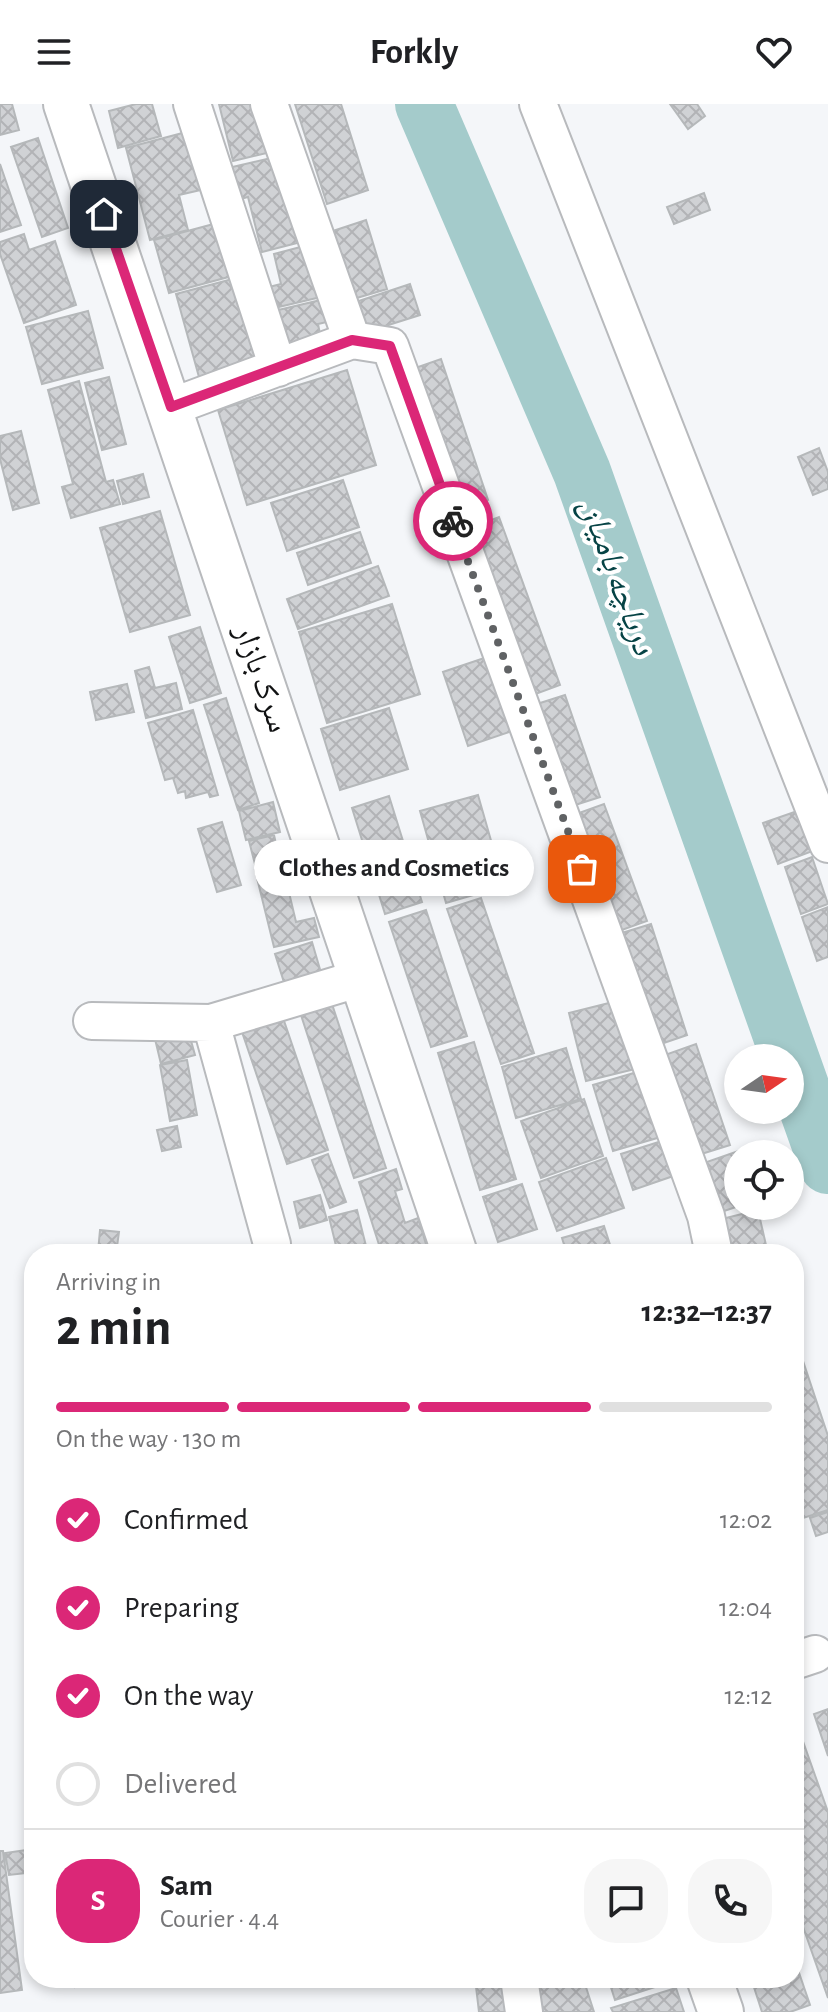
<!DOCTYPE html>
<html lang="en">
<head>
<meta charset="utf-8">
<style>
	:root { --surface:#fff; --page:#f6f6f6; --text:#202124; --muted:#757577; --line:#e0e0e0; --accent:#db2777 }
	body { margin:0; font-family:"Alegreya Sans","Noto Naskh Arabic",sans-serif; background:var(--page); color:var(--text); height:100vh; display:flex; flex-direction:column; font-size:30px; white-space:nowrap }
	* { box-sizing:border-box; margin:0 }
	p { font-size:26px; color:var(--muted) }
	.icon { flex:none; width:44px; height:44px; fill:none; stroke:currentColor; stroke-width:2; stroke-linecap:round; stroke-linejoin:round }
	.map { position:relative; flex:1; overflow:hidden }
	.side { position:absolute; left:24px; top:1140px; width:780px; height:744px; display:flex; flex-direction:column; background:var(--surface); border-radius:32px; box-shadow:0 4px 12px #0003 }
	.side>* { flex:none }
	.needle { width:52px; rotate:77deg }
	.buttons { position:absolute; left:724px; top:940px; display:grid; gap:16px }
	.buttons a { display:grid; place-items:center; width:80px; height:80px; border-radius:50%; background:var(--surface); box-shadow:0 4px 12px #0003; font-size:40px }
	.pin { position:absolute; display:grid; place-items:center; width:68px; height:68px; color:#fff; margin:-34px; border-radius:16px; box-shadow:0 4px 12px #0006 }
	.courier { position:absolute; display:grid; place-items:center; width:80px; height:80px; margin:-40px; border:6px solid #db2777; border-radius:50%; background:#fff; color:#222; box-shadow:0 2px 10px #0007 }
	.bubble { position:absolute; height:56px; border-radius:28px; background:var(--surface); box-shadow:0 4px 12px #0003; font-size:26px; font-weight:700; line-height:56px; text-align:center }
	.headline em { font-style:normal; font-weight:700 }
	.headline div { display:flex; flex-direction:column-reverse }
	.headline { display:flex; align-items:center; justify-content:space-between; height:136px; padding:0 32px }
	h1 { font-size:52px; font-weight:700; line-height:60px }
	.bar { display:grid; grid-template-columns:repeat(4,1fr); gap:12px 8px; align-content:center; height:96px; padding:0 32px }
	.bar i { height:10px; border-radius:6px; background:var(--line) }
	.bar .selected { background:var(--accent) }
	.bar p { grid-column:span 4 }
	.line { display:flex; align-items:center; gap:20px; padding:0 32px; border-top:2px solid var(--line) }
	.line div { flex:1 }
	.round { display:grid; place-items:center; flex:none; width:84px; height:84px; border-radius:32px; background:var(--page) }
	ol { padding:0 32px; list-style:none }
	li { display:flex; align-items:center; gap:24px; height:88px }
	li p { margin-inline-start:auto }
	li .icon { padding:8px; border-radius:50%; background:var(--accent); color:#fff; stroke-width:4 }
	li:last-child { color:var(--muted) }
	li i { width:44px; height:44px; border:4px solid var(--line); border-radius:50% }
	header { display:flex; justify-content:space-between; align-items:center; height:104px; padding:0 32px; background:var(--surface); font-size:36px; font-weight:700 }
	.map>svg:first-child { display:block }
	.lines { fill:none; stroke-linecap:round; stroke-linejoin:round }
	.river { stroke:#a4cbcb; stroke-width:58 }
	.building { fill:url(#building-cross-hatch); stroke:#b5b8ba; stroke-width:2 }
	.minor-casing { stroke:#b8babd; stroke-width:40 }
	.major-casing { stroke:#b8babd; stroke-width:48 }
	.minor { stroke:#fff; stroke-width:36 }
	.major { stroke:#fff; stroke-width:44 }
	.done { stroke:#606264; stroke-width:8; stroke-dasharray:0 14.4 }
	.route { stroke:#db2777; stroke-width:10 }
	.labels { text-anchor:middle; stroke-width:8; stroke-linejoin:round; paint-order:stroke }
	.street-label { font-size:32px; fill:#111213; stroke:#fff }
	.water-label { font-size:34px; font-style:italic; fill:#064345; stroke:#fff }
</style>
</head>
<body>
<header><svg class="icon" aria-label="menu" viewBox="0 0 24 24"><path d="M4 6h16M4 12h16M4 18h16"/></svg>Forkly<svg class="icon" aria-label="heart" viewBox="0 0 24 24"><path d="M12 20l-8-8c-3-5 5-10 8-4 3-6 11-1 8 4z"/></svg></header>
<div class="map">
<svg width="828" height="1908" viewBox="0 0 828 1908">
	<defs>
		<pattern id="building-cross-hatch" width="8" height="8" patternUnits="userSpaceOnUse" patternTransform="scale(2)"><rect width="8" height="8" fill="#d0d2d5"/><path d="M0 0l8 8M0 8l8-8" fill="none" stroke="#b2b3b6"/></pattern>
	</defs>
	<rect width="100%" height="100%" fill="#f4f6f9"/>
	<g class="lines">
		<path class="river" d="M424,0L582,368L828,1061"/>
	</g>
	<path class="building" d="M0,0H12L19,26L0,31Z
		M136,0H152L161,32L118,44L109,7Z
		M219,0H260L271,48L233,57Z
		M295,0H341L368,86L327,100Z
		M670,0H697L705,12L688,25Z
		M190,27L205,85L179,91L188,126L150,136L126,44Z
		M38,34L68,124L42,133L11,43Z
		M280,52L301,138L262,148L248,93L236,96L228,64Z
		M0,60L21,121L0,128Z
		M704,89L710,106L674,120L667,103Z
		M366,116L387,185L350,196L330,128Z
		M221,118L236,171L169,189L154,136Z
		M24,130L29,146L55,137L76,201L24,219L0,150V138Z
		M308,141L321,193L266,206L261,185L281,180L274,150Z
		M240,173L263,256L199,273L176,190Z
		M410,180L420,211L360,230L350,200Z
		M325,195L331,217L318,220L322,240L284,249L274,207Z
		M88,207L103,264L42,280L26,223Z
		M441,255L488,396L462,405L415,264Z
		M347,266L376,361L247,401L218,306Z
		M109,273L126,340L102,346L85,279Z
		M79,277L106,378L113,376L120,400L71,414L62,383L73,380L48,286Z
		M21,327L39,399L13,406L0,355V332Z
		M819,344L828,368V385L813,391L798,353Z
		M143,370L149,393L123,400L117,377Z
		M343,376L359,423L287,447L271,399Z
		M160,407L190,511L130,528L100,424Z
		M499,413L560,581L530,592L468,425Z
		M360,428L371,459L308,481L297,449Z
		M378,462L389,492L298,525L287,495Z
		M392,500L420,590L327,619L299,528Z
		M200,523L221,589L190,599L169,533Z
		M499,549L524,623L468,642L443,568Z
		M149,563L155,584L176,579L182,605L146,614L135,567Z
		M127,580L134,608L96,616L90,588Z
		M565,591L600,693L569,703L534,601Z
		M226,594L259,699L238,706L204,601Z
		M389,604L408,665L340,686L321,625Z
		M193,606L218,691L210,693L208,688L186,694L185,687L178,689L173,674L165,676L148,619Z
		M478,691L504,782L446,799L420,707Z
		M389,692L422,798L385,810L352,704Z
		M273,698L280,728L246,736L239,707Z
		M604,700L647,817L619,827L576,710Z
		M803,705L818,745L778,760L763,719Z
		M222,718L241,781L217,788L198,725Z
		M274,731L280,758L256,764L249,737Z
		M812,753L828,800L801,810L785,763Z
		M282,759L296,818L314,814L319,833L274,843L255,766Z
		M481,794L534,949L501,960L447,805Z
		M828,803V853L817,857L802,813Z
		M426,806L467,932L431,943L389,818Z
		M651,820L687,931L658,941L622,829Z
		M312,838L324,879L288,891L275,850Z
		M621,896L639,964L586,977L569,909Z
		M331,897L386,1064L354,1074L300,908Z
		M282,911L328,1046L287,1060L241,925Z
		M188,926L195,951L161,960L155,935Z
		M474,938L516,1075L480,1086L438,949Z
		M696,940L730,1041L695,1052L662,952Z
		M566,944L581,995L516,1014L502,963Z
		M187,956L197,1011L170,1017L160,961Z
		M644,966L664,1032L613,1047L593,981Z
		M584,995L603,1052L541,1074L521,1017Z
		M177,1022L181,1043L162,1047L157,1026Z
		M668,1035L679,1070L633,1086L621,1050Z
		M747,1044L749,1050H738L739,1102L715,1110L698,1061Z
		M328,1050L346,1098L330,1104L312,1056Z
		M606,1054L624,1104L557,1127L539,1078Z
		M396,1065L402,1085L395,1087L405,1119L418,1114L429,1150H382L359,1078Z
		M522,1080L537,1125L498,1138L483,1093Z
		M320,1091L327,1116L300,1124L294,1098Z
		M357,1106L368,1150H338L329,1113Z
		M758,1106L768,1150H727L718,1116Z
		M604,1122L613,1150H567L562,1134Z
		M100,1126L119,1128L116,1150L98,1148Z
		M794,1230L828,1332V1406L794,1417Z
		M828,1408V1428L816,1432L810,1414Z
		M828,1605V1652L814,1610Z
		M794,1612L828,1708V1894L794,1797Z
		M34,1745V1768L9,1771L5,1749Z
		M0,1747H3L22,1886L0,1889Z
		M794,1854L810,1901L790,1908H762L751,1874H794Z
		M73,1874H103V1878L75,1883Z
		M475,1874H506L510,1908H479Z
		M537,1874H583L594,1908H543Z
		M608,1874H666L667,1879L615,1896Z
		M676,1884L684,1908H613L611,1904Z"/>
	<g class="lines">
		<defs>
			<path id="minor" d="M192,0L278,264
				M269,0L352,236
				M538,0L828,740
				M171,303L352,236L390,242L706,1112L714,1150
				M92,917L211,919
				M272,1140L211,919L364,873
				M794,1557L815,1550
				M519,1874L524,1908"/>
			<path id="major" d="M66,0L455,1150
				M709,1874L721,1908"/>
		</defs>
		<use href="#minor" class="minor-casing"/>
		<use href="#major" class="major-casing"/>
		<use href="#minor" class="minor"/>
		<use href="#major" class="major"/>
	</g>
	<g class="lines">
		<path class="done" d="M453,417L582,765"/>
		<path class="route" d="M104,110L171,303L352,236L390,242L453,417"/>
	</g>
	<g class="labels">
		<g class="street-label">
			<text transform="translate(263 574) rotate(71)" y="11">سرک بازار</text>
		</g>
		<g class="water-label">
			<text transform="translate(619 472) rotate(70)" y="12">دریاچه بامیان</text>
		</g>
	</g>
</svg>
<div class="buttons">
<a><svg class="needle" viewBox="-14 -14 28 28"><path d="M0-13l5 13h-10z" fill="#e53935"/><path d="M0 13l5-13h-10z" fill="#757577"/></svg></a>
<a><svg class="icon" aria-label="locate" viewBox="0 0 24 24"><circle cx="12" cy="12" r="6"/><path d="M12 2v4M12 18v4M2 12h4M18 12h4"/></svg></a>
</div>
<div class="pin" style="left:582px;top:765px;background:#ea580c"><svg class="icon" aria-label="bag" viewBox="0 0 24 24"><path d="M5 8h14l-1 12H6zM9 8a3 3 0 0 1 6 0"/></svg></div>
<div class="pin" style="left:104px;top:110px;background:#1f2937"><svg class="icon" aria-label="home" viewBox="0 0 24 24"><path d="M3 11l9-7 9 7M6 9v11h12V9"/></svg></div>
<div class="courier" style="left:453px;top:417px"><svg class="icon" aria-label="bike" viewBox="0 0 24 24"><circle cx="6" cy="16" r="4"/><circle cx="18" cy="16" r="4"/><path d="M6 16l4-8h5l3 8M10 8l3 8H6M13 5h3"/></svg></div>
<div class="bubble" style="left:254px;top:736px;width:280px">Clothes and Cosmetics</div>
<section class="side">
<div class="headline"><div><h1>2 min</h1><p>Arriving in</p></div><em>12:32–12:37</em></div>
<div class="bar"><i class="selected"></i><i class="selected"></i><i class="selected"></i><i></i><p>On the way · 130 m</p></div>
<ol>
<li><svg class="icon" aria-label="check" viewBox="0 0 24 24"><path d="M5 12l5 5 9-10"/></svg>Confirmed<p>12:02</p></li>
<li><svg class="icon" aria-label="check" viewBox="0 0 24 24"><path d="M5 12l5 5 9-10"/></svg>Preparing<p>12:04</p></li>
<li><svg class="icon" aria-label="check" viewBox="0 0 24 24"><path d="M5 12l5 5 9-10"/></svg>On the way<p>12:12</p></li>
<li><i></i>Delivered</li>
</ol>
<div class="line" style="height:144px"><b class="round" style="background:var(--accent);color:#fff">S</b><div><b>Sam</b><p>Courier · 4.4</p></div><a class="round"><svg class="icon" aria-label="chat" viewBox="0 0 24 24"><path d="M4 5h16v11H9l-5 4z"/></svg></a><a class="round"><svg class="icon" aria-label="phone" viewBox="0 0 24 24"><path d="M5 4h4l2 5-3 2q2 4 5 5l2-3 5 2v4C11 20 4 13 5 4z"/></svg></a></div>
</section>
</div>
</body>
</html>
